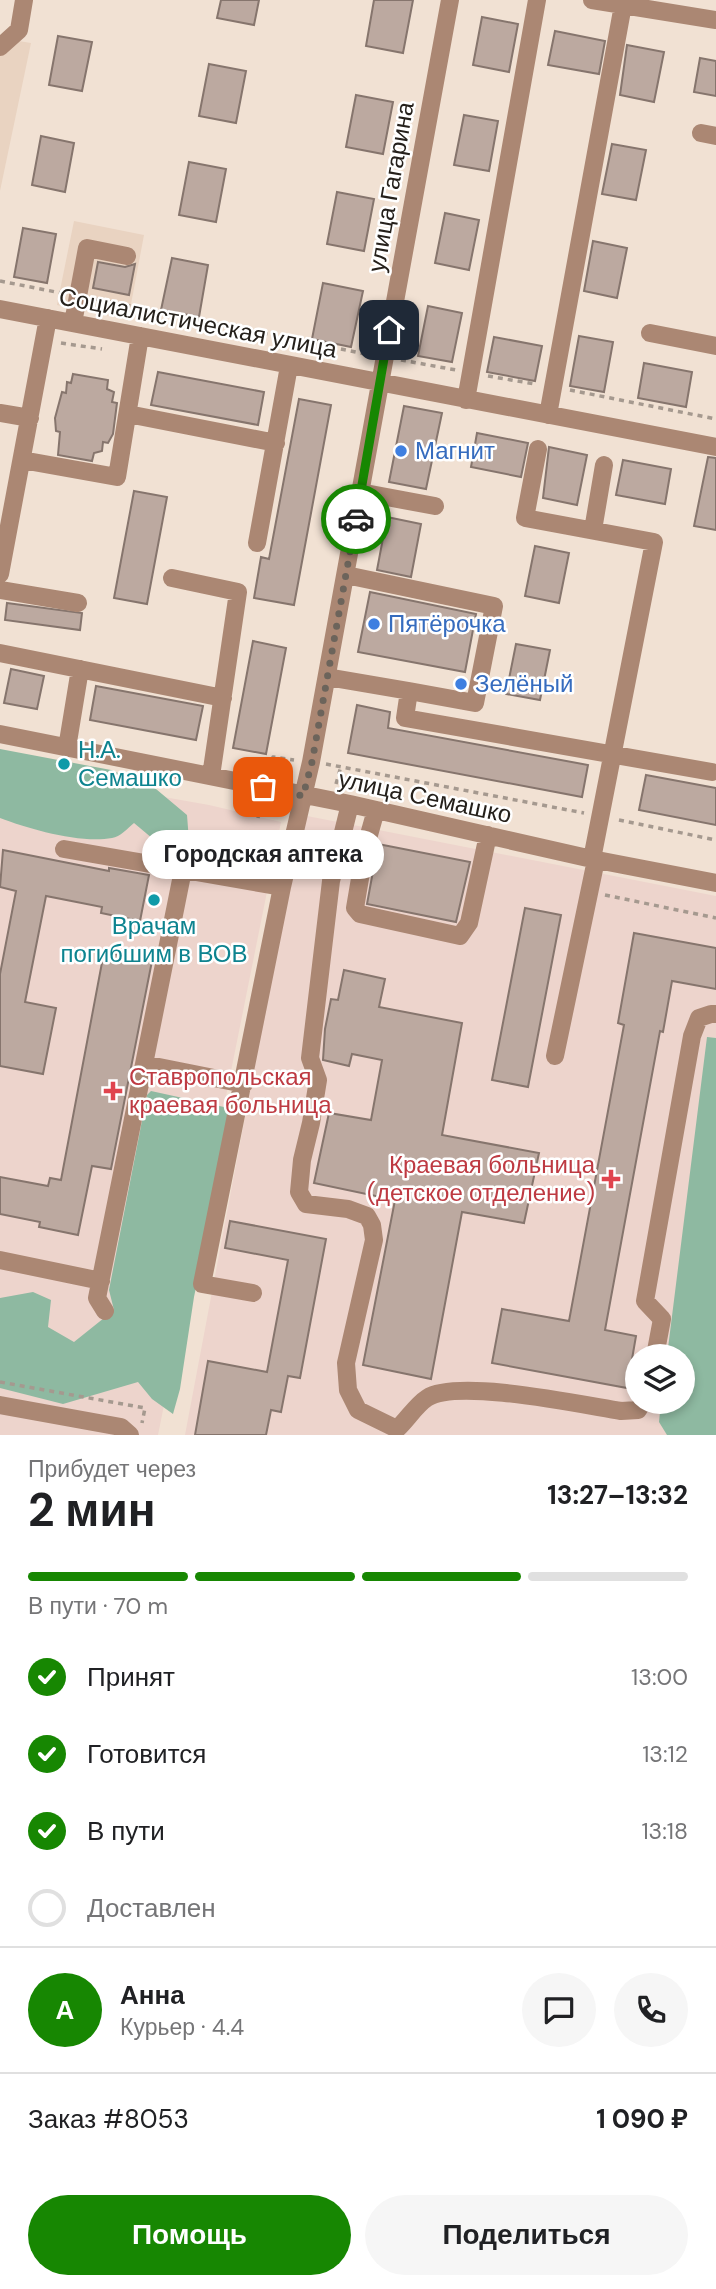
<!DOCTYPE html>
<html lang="ru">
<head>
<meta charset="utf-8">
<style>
	:root { --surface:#fff; --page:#f6f6f6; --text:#202124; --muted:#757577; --line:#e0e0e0; --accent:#178702 }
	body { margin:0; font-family:"DM Sans",sans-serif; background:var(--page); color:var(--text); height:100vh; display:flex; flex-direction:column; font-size:26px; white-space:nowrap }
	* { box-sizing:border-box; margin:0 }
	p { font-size:23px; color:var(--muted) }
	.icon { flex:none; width:38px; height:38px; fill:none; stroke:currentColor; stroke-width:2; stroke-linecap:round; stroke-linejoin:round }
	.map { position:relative; height:1435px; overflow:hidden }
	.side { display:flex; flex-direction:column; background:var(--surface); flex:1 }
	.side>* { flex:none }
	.controls { position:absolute; left:625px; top:1344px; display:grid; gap:14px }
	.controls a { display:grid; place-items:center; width:70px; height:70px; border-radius:50%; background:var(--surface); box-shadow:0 4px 10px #0003; font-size:35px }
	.pin { position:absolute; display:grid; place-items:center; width:60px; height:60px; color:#fff; margin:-30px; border-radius:14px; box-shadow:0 4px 10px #0006 }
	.courier { position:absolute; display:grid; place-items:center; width:70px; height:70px; margin:-35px; border:5px solid #178702; border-radius:50%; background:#fff; color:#222; box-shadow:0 2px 9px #0007 }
	.bubble { position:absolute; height:49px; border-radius:24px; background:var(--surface); box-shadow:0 4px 10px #0003; font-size:23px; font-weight:700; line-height:49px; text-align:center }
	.headline em { font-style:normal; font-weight:700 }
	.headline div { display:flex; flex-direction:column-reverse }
	.headline { display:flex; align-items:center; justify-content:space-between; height:119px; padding:0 28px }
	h1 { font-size:46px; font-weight:700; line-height:52px }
	.bar { display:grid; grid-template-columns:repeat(4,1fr); gap:10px 7px; align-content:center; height:84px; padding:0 28px }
	.bar i { height:9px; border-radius:5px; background:var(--line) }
	.bar .selected { background:var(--accent) }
	.bar p { grid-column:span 4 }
	.line { display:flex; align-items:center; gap:18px; padding:0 28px; border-top:2px solid var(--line) }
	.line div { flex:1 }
	.round { display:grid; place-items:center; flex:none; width:74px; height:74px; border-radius:37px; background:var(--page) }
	ol { padding:0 28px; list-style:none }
	li { display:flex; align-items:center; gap:21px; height:77px }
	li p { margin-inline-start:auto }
	li .icon { padding:7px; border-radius:50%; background:var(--accent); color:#fff; stroke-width:4 }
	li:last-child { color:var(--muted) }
	li i { width:38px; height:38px; border:4px solid var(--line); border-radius:50% }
	.cta { display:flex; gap:14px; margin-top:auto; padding:14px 28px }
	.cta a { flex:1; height:80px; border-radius:42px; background:var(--accent); color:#fff; font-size:28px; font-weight:700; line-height:80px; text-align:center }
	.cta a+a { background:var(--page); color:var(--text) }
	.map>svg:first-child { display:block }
	.built { fill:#e9d3c1 }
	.medical { fill:#edd4cc; fill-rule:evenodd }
	.forest { fill:#8eb9a1 }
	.building { fill:#bca9a0; stroke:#86756d; stroke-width:2 }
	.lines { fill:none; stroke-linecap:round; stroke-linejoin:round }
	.path { stroke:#a5998f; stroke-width:3.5; stroke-dasharray:5 5; stroke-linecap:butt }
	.minor { stroke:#ab8773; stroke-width:18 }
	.done { stroke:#6c645b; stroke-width:7; stroke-dasharray:0 12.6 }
	.route { stroke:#178702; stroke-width:9 }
	.shop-dot { fill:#3f7fe0; stroke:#fff; stroke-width:2.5 }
	.culture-dot { fill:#0f9aa8; stroke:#fff; stroke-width:2.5 }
	.health-dot { fill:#e0444e; stroke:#fff; stroke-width:2.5 }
	.labels { text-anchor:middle; stroke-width:5; stroke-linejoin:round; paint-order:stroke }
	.street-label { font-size:24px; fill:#25201b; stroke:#fff }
	.shop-label { font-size:24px; fill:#366cbe; stroke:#fff; text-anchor:start }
	.culture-label { font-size:24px; fill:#0d838f; stroke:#fff; text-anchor:start }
	.health-label { font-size:24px; fill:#be3a42; stroke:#fff; text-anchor:start }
</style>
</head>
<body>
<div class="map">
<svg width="716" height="1435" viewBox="0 0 716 1435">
	<rect width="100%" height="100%" fill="#f1e1d3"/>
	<path class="built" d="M0,38L31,43L0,191Z
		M74,221L144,235L128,320L57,305Z"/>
	<path class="medical" d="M0,768L209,805L281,822L158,1435H0Z
		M302,815L716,896V1435H185ZM637,1356H682V1402H637Z"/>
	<path class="forest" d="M0,749L111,770L156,789L187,815L189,841L171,854L134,823C128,828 120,837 112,838C81,844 29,829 0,818Z
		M707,1037L716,1038V1435H667L659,1422L661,1402H682V1356H667Z
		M151,1091L233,1109L194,1297L180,1389L173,1414L152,1399L138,1382L63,1404L0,1388V1298L33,1292L51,1300L48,1327L74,1342L114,1310L109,1290L147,1095Z"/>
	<path class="building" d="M221,0H259L254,25L217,18Z
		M374,0H413L403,53L366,46Z
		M482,17L518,24L509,72L473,65Z
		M555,31L605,41L599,74L548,65Z
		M58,36L92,42L82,91L49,85Z
		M627,45L664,52L654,102L620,95Z
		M700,58L716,61V96L694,92Z
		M209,64L246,71L236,123L199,116Z
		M356,95L393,102L383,154L346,147Z
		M464,115L498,121L489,171L454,165Z
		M41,136L74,143L65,192L32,185Z
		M612,144L646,150L636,200L602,194Z
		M189,162L226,169L216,222L179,215Z
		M337,192L374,199L364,251L327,244Z
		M445,213L479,220L469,270L435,263Z
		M23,228L56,234L47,283L14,277Z
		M593,241L627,248L617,298L584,291Z
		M172,258L208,265L199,317L161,310Z
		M98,262L125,267L135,264L129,295L93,288Z
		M323,283L363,291L351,347L312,339Z
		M428,306L462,313L452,362L418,356Z
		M579,336L613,342L604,392L570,386Z
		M494,337L542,346L535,381L487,372Z
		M644,363L692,372L686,407L638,398Z
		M158,372L264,392L258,425L151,405Z
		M73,374L108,380L107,389L114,392L112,402L117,403L113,434L108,443L103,442L102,451L94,453L92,461L58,455L60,432L56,431L55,418L62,392L66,393L67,382L71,383Z
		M299,399L331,405L294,605L254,598L261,557L269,559Z
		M404,406L442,413L426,489L389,482Z
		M477,433L528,443L521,477L471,467Z
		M549,447L587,455L577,505L543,498Z
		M708,457L716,458V530L694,526Z
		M623,460L671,469L665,504L616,495Z
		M134,491L167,497L147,604L114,598Z
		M387,517L421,524L411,577L377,570Z
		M535,546L569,553L559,603L525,596Z
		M370,592L476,614L465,672L358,652Z
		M7,603L82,613L80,630L5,620Z
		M253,641L286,648L266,754L233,748Z
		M516,644L550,650L540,700L506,694Z
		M11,669L44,676L37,709L4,703Z
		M96,686L203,706L196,740L90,720Z
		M357,705L390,712L388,728L588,765L582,797L348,753Z
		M646,775L716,788V825L639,810Z
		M378,844L470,862L456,922L367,904Z
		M3,850L109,871V868L149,875L140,921L101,913L102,907L46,896L25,1002L56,1008L43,1074L0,1066V974L16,891L0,887Z
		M525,908L561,915L528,1087L492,1080Z
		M634,933L716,948V989L672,981L663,1032L660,1031L605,1330L636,1336L627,1388L492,1363L502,1309L569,1321L624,1025L618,1023Z
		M104,952L152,961L111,1169L92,1166L78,1235L39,1227L40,1222L0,1214V1177L48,1186L50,1178L61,1180Z
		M344,970L385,979L379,1007L462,1023L442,1135L539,1153L524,1223L462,1212L431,1379L363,1365L395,1200L314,1183L329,1113L371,1120L382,1060L352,1054L349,1066L323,1060L325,1029L331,999L338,1000Z
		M230,1221L326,1239L300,1378L288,1376L281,1412L271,1410L266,1435H195L208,1361L267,1372L288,1260L225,1248Z"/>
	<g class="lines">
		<path class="path" d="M0,281L61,293
			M96,299L370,355
			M61,343L102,349
			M401,360L456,370
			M488,376L535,384
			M570,390L716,419
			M326,764L584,813
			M269,769L273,757L294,760
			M336,784L341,766
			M258,818L260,804
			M619,820L716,840
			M605,895L716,918
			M0,1382L145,1408L142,1423"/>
		<path class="minor" d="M592,0L716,20
			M0,47L19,30L24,0
			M701,133L716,136
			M0,309L716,447
			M73,323L87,248L127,256
			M650,333L716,346
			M466,400L537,0
			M0,413L30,418
			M128,414L276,443
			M548,415L623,5
			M538,449L525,518L654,542L592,859
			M22,460L117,477L140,336
			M360,492L435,506
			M593,530L604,465
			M257,543L289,366
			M0,574L48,318
			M346,575L494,606L475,703L409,691
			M172,578L238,592L211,776
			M0,590L78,603
			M0,653L223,698
			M327,677L409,691L405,718L712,772
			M0,734L350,804L592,859L716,883
			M67,748L80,669
			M350,804L331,881L310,1058L318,1080L311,1123L302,1160L299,1192L306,1204L348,1209L367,1216L372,1225L374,1240L346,1363L348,1390L358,1410L397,1429C407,1420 416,1405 427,1398C457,1378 583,1405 621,1411L638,1410L643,1402
			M376,810L365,849L355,908L360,914L460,936L469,923L488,835
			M64,849L282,887
			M555,1056L596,860
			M144,1064L244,1084
			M0,1260L101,1281
			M253,1293L202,1284L282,887L311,762L450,0
			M105,1311L97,1298L183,870
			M655,1356L662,1319L645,1301L692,1036L699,1018L711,1014H716
			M0,1405L121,1427L130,1435"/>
	</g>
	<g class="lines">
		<path class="done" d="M263,787L303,796L312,762L356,519"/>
		<path class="route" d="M356,519L389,330"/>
	</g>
	<g class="shop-dot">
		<circle cx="401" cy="451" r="7"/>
		<circle cx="374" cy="624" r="7"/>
		<circle cx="461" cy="684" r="7"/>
	</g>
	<g class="culture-dot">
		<circle cx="64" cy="764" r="7"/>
		<circle cx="154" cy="900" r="7"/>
	</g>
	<g class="health-dot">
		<path d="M109.5 1080.5h7v7h7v7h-7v7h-7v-7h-7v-7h7z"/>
		<path d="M607.5 1168.5h7v7h7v7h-7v7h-7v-7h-7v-7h7z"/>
	</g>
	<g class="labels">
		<g class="street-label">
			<text transform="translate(391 187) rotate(-80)" y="8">улица Гагарина</text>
			<text transform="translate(198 323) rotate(11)" y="8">Социалистическая улица</text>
			<text transform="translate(425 797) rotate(12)" y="8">улица Семашко</text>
		</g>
		<g class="shop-label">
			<text x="415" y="459">Магнит</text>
			<text x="388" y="632">Пятёрочка</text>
			<text x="475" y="692">Зелёный</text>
		</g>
		<g class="culture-label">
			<text x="78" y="758">Н.А.<tspan x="78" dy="28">Семашко</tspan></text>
			<text x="154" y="934" text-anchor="middle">Врачам<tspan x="154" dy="28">погибшим в ВОВ</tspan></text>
		</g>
		<g class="health-label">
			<text x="129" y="1085">Ставропольская<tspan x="129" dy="28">краевая больница</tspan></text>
			<text x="595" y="1173" text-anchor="end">Краевая больница<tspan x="595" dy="28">(детское отделение)</tspan></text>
		</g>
	</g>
</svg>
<div class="controls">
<a><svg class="icon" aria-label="layers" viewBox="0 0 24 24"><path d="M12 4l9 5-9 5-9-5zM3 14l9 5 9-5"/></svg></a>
</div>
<div class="pin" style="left:263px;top:787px;background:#ea580c"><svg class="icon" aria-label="bag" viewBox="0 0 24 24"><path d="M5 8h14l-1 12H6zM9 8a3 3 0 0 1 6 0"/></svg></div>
<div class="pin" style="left:389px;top:330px;background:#1f2937"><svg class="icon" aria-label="home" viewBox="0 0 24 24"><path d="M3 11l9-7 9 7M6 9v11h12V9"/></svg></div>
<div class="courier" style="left:356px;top:519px"><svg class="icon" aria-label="car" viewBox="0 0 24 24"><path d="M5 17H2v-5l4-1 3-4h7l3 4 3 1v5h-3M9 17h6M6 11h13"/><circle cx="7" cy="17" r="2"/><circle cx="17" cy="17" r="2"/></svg></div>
<div class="bubble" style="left:142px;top:830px;width:242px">Городская аптека</div>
</div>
<section class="side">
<div class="headline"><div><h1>2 мин</h1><p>Прибудет через</p></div><em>13:27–13:32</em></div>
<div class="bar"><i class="selected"></i><i class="selected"></i><i class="selected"></i><i></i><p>В пути · 70 m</p></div>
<ol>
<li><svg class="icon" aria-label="check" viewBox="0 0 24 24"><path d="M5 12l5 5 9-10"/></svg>Принят<p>13:00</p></li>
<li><svg class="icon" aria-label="check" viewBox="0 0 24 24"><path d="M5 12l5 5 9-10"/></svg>Готовится<p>13:12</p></li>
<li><svg class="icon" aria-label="check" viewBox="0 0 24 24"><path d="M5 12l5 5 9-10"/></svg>В пути<p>13:18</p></li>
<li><i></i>Доставлен</li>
</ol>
<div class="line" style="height:126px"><b class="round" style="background:var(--accent);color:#fff">А</b><div><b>Анна</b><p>Курьер · 4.4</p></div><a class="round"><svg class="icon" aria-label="chat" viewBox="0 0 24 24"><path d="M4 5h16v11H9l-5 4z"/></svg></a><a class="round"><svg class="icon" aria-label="phone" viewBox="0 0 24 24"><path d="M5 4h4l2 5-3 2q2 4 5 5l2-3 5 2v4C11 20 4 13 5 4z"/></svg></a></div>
<div class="line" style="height:91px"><div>Заказ #8053</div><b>1 090 ₽</b></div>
<div class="cta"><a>Помощь</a><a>Поделиться</a></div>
</section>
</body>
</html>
